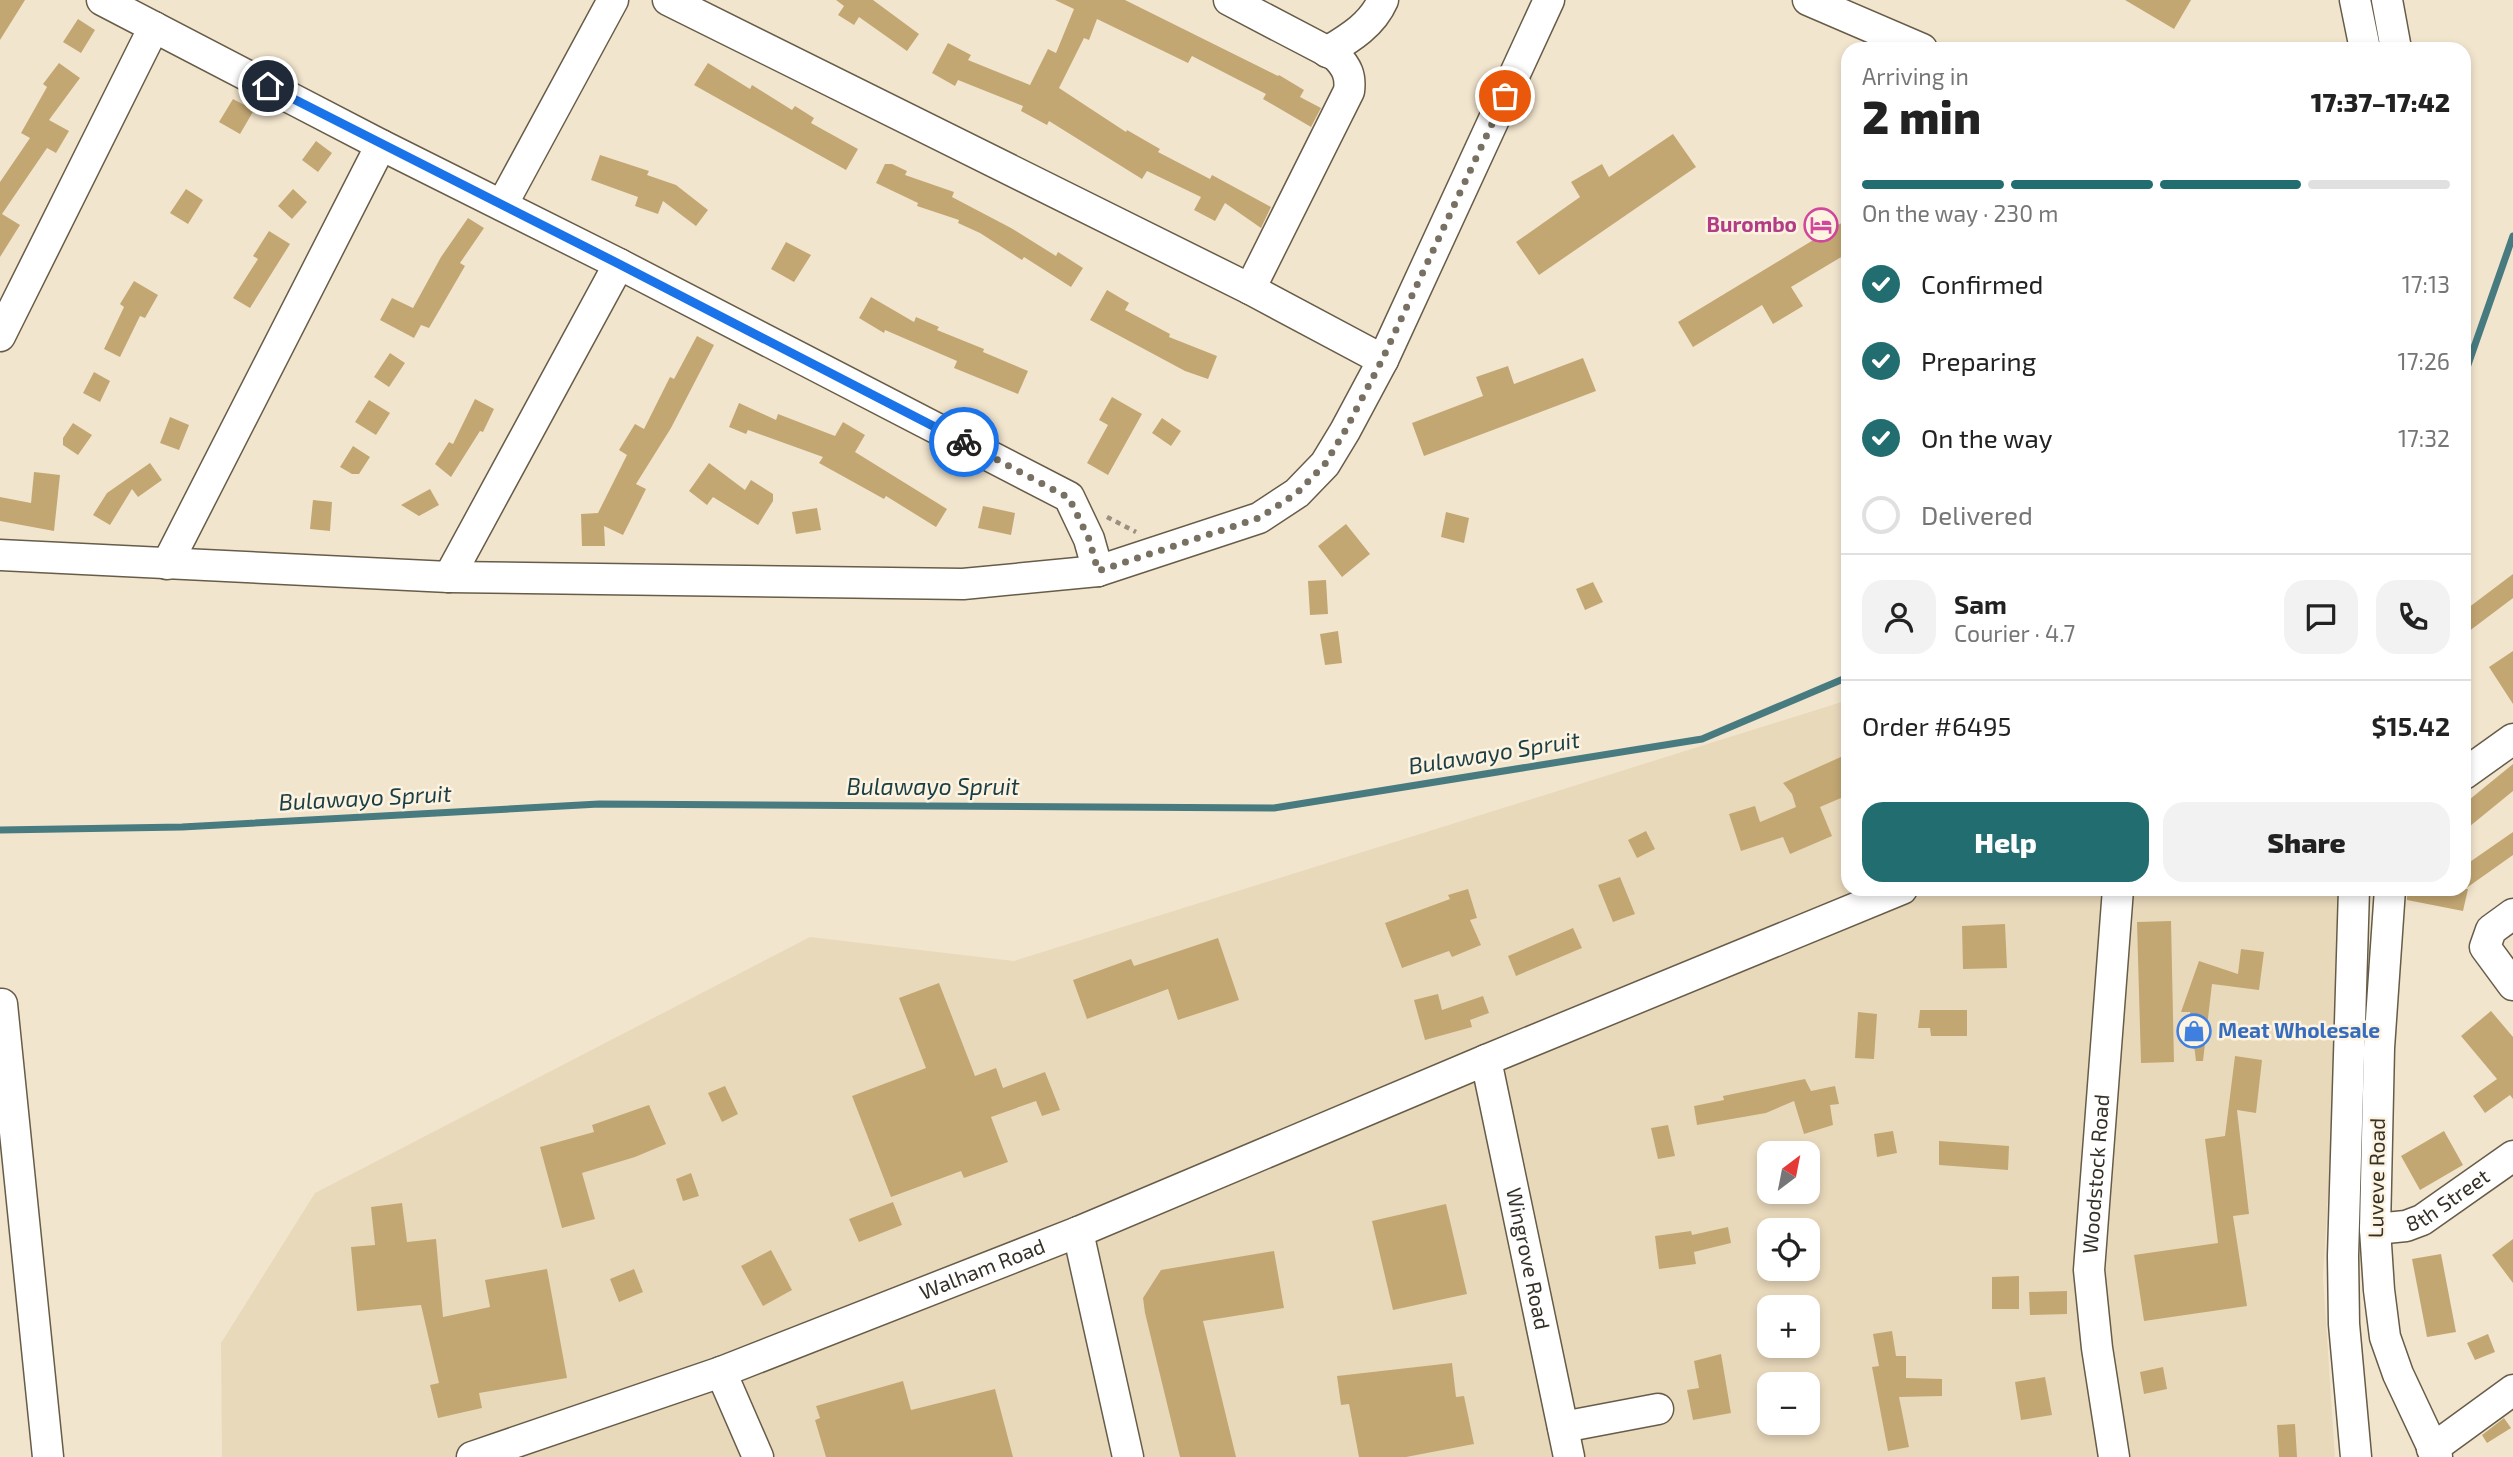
<!DOCTYPE html>
<html lang="en">
<head>
<meta charset="utf-8">
<style>
	:root { --surface:#fff; --page:#f2f2f2; --text:#222; --muted:#767676; --line:#e0e0e0; --accent:#216d70 }
	body { margin:0; font-family:"Exo 2",sans-serif; background:var(--page); color:var(--text); height:100vh; display:flex; flex-direction:column; font-size:26px; white-space:nowrap }
	* { box-sizing:border-box; margin:0 }
	p { font-size:23px; color:var(--muted) }
	.icon { flex:none; width:38px; height:38px; fill:none; stroke:currentColor; stroke-width:2; stroke-linecap:round; stroke-linejoin:round }
	.map { position:relative; flex:1; overflow:hidden }
	.details { position:absolute; left:1841px; top:42px; width:630px; height:854px; display:flex; flex-direction:column; background:var(--surface); border-radius:21px; box-shadow:0 4px 10px #0003 }
	.details>* { flex:none }
	.needle { width:46px; rotate:32deg }
	.controls { position:absolute; left:1757px; top:1141px; display:grid; gap:14px }
	.controls a { display:grid; place-items:center; width:63px; height:63px; border-radius:14px; background:var(--surface); box-shadow:0 4px 10px #0003; font-size:35px }
	.pin { position:absolute; display:grid; place-items:center; width:60px; height:60px; color:#fff; margin:-30px; border:4px solid #fff; border-radius:50%; box-shadow:0 2px 7px #0007 }
	.courier { position:absolute; display:grid; place-items:center; width:70px; height:70px; margin:-35px; border:5px solid #1a73e8; border-radius:50%; background:#fff; color:#222; box-shadow:0 2px 9px #0007 }
	.headline em { font-style:normal; font-weight:800 }
	.headline div { display:flex; flex-direction:column-reverse }
	.headline { display:flex; align-items:center; justify-content:space-between; height:119px; padding:0 21px }
	h1 { font-size:46px; font-weight:800; line-height:52px }
	.bar { display:grid; grid-template-columns:repeat(4,1fr); gap:10px 7px; align-content:center; height:84px; padding:0 21px }
	.bar i { height:9px; border-radius:5px; background:var(--line) }
	.bar .on { background:var(--accent) }
	.bar p { grid-column:span 4 }
	.line { display:flex; align-items:center; gap:18px; padding:0 21px; border-top:2px solid var(--line) }
	.line div { flex:1 }
	.round { display:grid; place-items:center; flex:none; width:74px; height:74px; border-radius:21px; background:var(--page) }
	ol { padding:0 21px; list-style:none }
	li { display:flex; align-items:center; gap:21px; height:77px }
	li p { margin-inline-start:auto }
	li .icon { padding:7px; border-radius:50%; background:var(--accent); color:#fff; stroke-width:4 }
	li:last-child { color:var(--muted) }
	li i { width:38px; height:38px; border:4px solid var(--line); border-radius:50% }
	.primary-button { display:flex; gap:14px; margin-top:auto; padding:14px 21px }
	.primary-button a { flex:1; height:80px; border-radius:21px; background:var(--accent); color:#fff; font-size:28px; font-weight:800; line-height:80px; text-align:center }
	.primary-button a+a { background:var(--page); color:var(--text) }
	.map>svg:first-child { display:block }
	.built { fill:#e9d9bb; fill-rule:evenodd }
	.lines { fill:none; stroke-linecap:round; stroke-linejoin:round }
	.stream { stroke:#487b80; stroke-width:7 }
	.building { fill:#c3a773 }
	.minor-casing { stroke:#675c48; stroke-width:33 }
	.path { stroke:#999080; stroke-width:4.5; stroke-dasharray:5 5; stroke-linecap:butt }
	.minor { stroke:#fff; stroke-width:30 }
	.done { stroke:#787062; stroke-width:7; stroke-dasharray:0 12.6 }
	.route { stroke:#1a73e8; stroke-width:9 }
	.labels { text-anchor:middle; stroke-width:5; stroke-linejoin:round; paint-order:stroke }
	.hotel-label { font-size:21px; font-weight:bold; fill:#b23c85; stroke:#fdf3e1; text-anchor:end }
	.shop-label { font-size:21px; font-weight:bold; fill:#366cbe; stroke:#fdf3e1; text-anchor:start }
	.street-label { font-size:21px; fill:#363128; stroke:#fdf3e1 }
	.water-label { font-size:23px; font-style:italic; fill:#1a3e43; stroke:#fdf3e1 }
</style>
</head>
<body>
<div class="map">
<svg width="2513" height="1457" viewBox="0 0 2513 1457">
	<rect width="100%" height="100%" fill="#f2e5ce"/>
	<path class="built" d="M1848,700V889H2347L2323,1277L2335,1457H222L221,1343L315,1193L810,937L1014,961ZM1769,1153H1808V1192H1769ZM1769,1230H1808V1269H1769ZM1769,1307H1808V1346H1769ZM1769,1384H1808V1423H1769Z"/>
	<g class="lines">
		<path class="stream" d="M2464,376L2513,236
			M0,830L182,827L599,804L1274,808L1702,739L1848,677"/>
	</g>
	<path class="building" d="M0,0H25L0,40Z
		M836,0H873L919,34L907,51L859,17L854,25L838,15L844,6Z
		M1055,0H1125L1278,76L1279,75L1304,90L1300,97L1321,108L1311,127L1263,99L1266,94L1192,56L1188,63L1097,19L1089,40L1084,38L1059,88L1126,132L1127,130L1160,149L1158,152L1210,179L1212,175L1271,207L1261,228L1225,203L1215,221L1194,210L1201,197L1147,171L1142,179L1049,121L1047,125L1021,111L1023,106L958,80L955,86L932,73L948,43L971,55L968,60L1030,85L1048,49L1056,53L1074,9Z
		M2125,0H2191L2174,29Z
		M78,19L95,30L81,53L63,42Z
		M59,63L80,78L49,120L69,131L56,153L47,148L2,214L20,225L0,257V182L30,138L21,133L47,87L43,84Z
		M708,63L750,89L752,85L792,110L795,106L814,118L811,123L858,149L846,170L694,85Z
		M233,99L254,110L240,134L219,122Z
		M1673,134L1696,167L1539,275L1516,242L1580,197L1571,182L1602,164L1609,177Z
		M316,141L332,153L318,172L302,160Z
		M600,155L649,171L647,175L676,185L708,210L696,226L663,201L658,214L635,206L638,197L591,180Z
		M885,164H892L907,171L905,175L954,192L952,197L1011,228L1056,256L1058,252L1083,268L1071,287L1024,257L1022,260L980,233L958,223L959,220L917,206L918,203L876,183Z
		M186,189L203,200L188,224L170,213Z
		M293,189L307,202L292,219L278,206Z
		M468,218L484,228L460,263L465,266L429,328L421,325L414,338L380,320L392,298L413,308L441,257Z
		M1848,219V253L1791,287L1803,306L1773,324L1762,305L1693,347L1678,322Z
		M269,231L290,244L250,308L233,298L258,259L253,256Z
		M786,242L811,255L794,282L771,269Z
		M134,281L158,295L145,318L140,316L120,357L104,349L124,307L120,304Z
		M1107,290L1129,303L1125,310L1170,334L1169,337L1217,356L1208,379L1185,371L1090,320Z
		M871,297L914,322L916,317L939,327L937,330L984,349L983,352L1028,371L1018,394L954,368L957,361L885,330L884,333L859,318Z
		M697,336L714,345L671,428L636,484L646,489L623,535L604,526L605,546H582L581,514L598,513L627,455L619,450L635,424L644,429L670,377L674,379Z
		M390,353L405,363L389,387L374,377Z
		M1583,358L1596,391L1424,456L1412,423L1483,396L1476,377L1508,366L1514,384Z
		M94,372L110,381L100,402L83,393Z
		M1112,397L1142,414L1108,475L1087,463L1108,425L1099,420Z
		M475,399L494,409L483,432L480,431L451,477L435,464L449,442L453,444Z
		M369,400L390,413L376,435L355,422Z
		M739,403L776,420L778,414L835,436L843,422L865,435L855,452L947,509L936,527L886,496L884,499L819,463L823,457L748,430L746,434L729,427Z
		M170,417L189,425L179,450L160,443Z
		M1162,418L1181,431L1171,446L1152,433Z
		M73,423L92,435L78,455L63,445V438Z
		M353,446L370,457L359,474H352L340,467Z
		M150,463L162,480L138,497L132,489L110,525L93,515L107,493Z
		M709,463L745,490L751,480L773,494V501L758,525L713,497L707,505L689,491Z
		M34,472L60,475L54,531L0,521V497L31,503Z
		M430,489L439,505L419,516L401,505Z
		M313,500L332,502L330,531L310,529Z
		M983,506L1015,513L1011,535L978,528Z
		M817,508L821,530L796,534L792,512Z
		M1446,512L1469,518L1464,543L1441,537Z
		M1346,524L1370,554L1342,577L1318,546Z
		M2513,574V598L2464,635V611Z
		M1326,580L1328,614L1310,615L1308,581Z
		M1593,582L1603,602L1585,610L1576,589Z
		M1338,631L1342,663L1325,665L1320,634Z
		M2513,651V704L2489,667Z
		M1843,756L1848,767V795L1820,807L1832,836L1790,854L1783,837L1741,851L1729,814L1755,806L1760,822L1796,807L1792,794L1783,783Z
		M2513,764V791L2464,831V804Z
		M1646,831L1655,849L1637,858L1628,840Z
		M2513,832V855L2465,889H2468L2463,911L2407,900V889H2464V866Z
		M1620,877L1635,914L1613,922L1598,885Z
		M1468,889L1477,918L1470,920L1481,945L1452,957L1449,951L1402,968L1385,923L1450,899L1448,895Z
		M2171,921L2174,1062L2141,1063L2137,922Z
		M2005,924L2007,968L1963,969L1962,926Z
		M1573,928L1582,948L1516,976L1508,956Z
		M1218,938L1239,1000L1178,1020L1168,989L1087,1019L1073,980L1131,959L1134,966Z
		M2241,949L2264,952L2259,990L2212,984L2203,1061H2196L2190,1012H2181L2199,961L2238,974Z
		M939,983L975,1076L996,1068L1003,1088L1045,1072L1060,1110L1042,1116L1036,1101L991,1117L1008,1162L964,1178L961,1171L891,1197L852,1096L926,1068L899,998Z
		M1438,994L1442,1010L1483,996L1489,1013L1470,1020L1472,1027L1425,1040L1414,1000Z
		M1920,1010H1967V1036H1931L1930,1028H1918Z
		M2491,1011L2513,1037V1099L2510,1095L2485,1113L2473,1096L2497,1079L2461,1036Z
		M1858,1012L1877,1014L1874,1059L1855,1058Z
		M2235,1056L2262,1060L2256,1113L2237,1110L2249,1214L2233,1216L2247,1306L2144,1321L2134,1255L2218,1243L2205,1139L2225,1136Z
		M1805,1079L1811,1091L1835,1086L1839,1104L1830,1105L1833,1125L1804,1134L1794,1101L1766,1113L1697,1125L1694,1106L1724,1100L1723,1096Z
		M725,1086L738,1114L722,1122L708,1093Z
		M649,1105L666,1144L635,1157L582,1173L595,1219L562,1228L540,1147L594,1132L592,1125Z
		M1668,1125L1675,1156L1658,1159L1651,1128Z
		M1893,1131L1897,1153L1877,1157L1874,1134Z
		M2444,1131L2463,1165L2420,1190L2401,1156Z
		M1939,1141L2009,1146L2008,1170L1939,1165Z
		M691,1173L699,1196L683,1201L676,1179Z
		M893,1202L902,1225L859,1242L849,1219Z
		M402,1203L407,1242L436,1239L443,1317L490,1307L485,1280L547,1269L567,1378L479,1393L482,1408L438,1418L430,1385L439,1383L421,1305L357,1311L351,1247L375,1245L371,1207Z
		M1446,1204L1467,1294L1393,1310L1372,1221Z
		M1728,1227L1731,1243L1694,1252L1696,1264L1659,1269L1655,1236L1691,1231L1692,1235Z
		M2513,1239V1283L2492,1255Z
		M771,1250L792,1290L763,1306L741,1266Z
		M1274,1251L1284,1308L1203,1321L1236,1457H1180L1145,1313L1143,1298L1161,1270Z
		M2441,1254L2456,1332L2427,1337L2412,1259Z
		M634,1269L643,1292L619,1302L610,1279Z
		M2019,1276V1309H1992V1277Z
		M2067,1291V1314L2030,1315L2029,1292Z
		M1892,1331L1896,1356H1906V1378L1942,1379V1396L1899,1397L1909,1447L1888,1451L1872,1367L1879,1366L1873,1334Z
		M2488,1334L2495,1352L2475,1360L2467,1343Z
		M1721,1354L1731,1413L1693,1420L1687,1390L1699,1388L1694,1361Z
		M1452,1363L1456,1397L1464,1396L1474,1444L1406,1457H1359L1349,1404L1341,1405L1337,1376Z
		M2163,1367L2167,1389L2144,1394L2140,1372Z
		M2045,1377L2052,1415L2021,1420L2015,1382Z
		M903,1381L911,1410L995,1389L1013,1457H826L815,1420L820,1418L816,1406Z
		M2504,1418L2511,1428L2487,1443L2482,1435Z
		M2295,1424L2297,1457H2279L2277,1425Z"/>
	<g class="lines">
		<defs>
			<g id="minor">
				<path d="M102,0L381,145L619,264L1069,497L1089,539L1098,571"/>
				<path d="M668,0L1250,289L1383,360"/>
				<path d="M1229,0L1336,56C1347,67 1351,76 1349,91L1250,289"/>
				<path d="M1808,0L1922,49"/>
				<path d="M2355,0L2365,49"/>
				<path d="M2387,0L2396,49"/>
				<path d="M1327,52C1350,38 1372,25 1383,0"/>
				<path d="M502,205L613,0"/>
				<path d="M0,336L154,27"/>
				<path d="M0,555L449,577L963,584L1098,571L1259,518L1297,493L1325,464L1345,431L1383,360L1549,0"/>
				<path d="M167,564L381,145"/>
				<path d="M449,577L619,264"/>
				<path d="M2464,774L2513,739"/>
				<path d="M2354,889L2343,1256L2344,1324L2356,1457"/>
				<path d="M2390,889L2379,1048L2375,1229L2379,1290L2385,1337L2398,1374L2437,1457"/>
				<path d="M2513,914L2491,930L2485,947L2513,985"/>
				<path d="M2,1004L48,1457"/>
				<path id="s1" d="M1486,1060L1569,1457"/>
				<path id="s2" d="M2375,1229L2406,1226L2422,1220L2513,1156"/>
				<path d="M1078,1232L1128,1457"/>
				<path d="M721,1372L758,1457"/>
				<path d="M1563,1427L1658,1409"/>
				<path d="M2432,1449L2513,1390"/>
				<path id="s3" d="M472,1457L721,1372L1078,1232L1486,1060L1902,889"/>
				<path id="s4" d="M2114,1457L2097,1348L2089,1270L2118,889"/>
			</g>
		</defs>
		<use href="#minor" class="minor-casing"/>
		<path class="path" d="M1107,517L1136,532"/>
		<use href="#minor" class="minor"/>
	</g>
	<g class="lines">
		<path class="done" d="M964,442L1069,498L1089,539L1098,571L1259,518L1297,493L1325,464L1345,431L1382,360L1505,96"/>
		<path class="route" d="M268,86L619,264L964,442"/>
	</g>
	<defs>
		<symbol id="hotel-ring" viewBox="-11 -11 22 22"><circle r="9.5" fill="#fdf3e1" stroke="#d1479c" stroke-width="1.5"/><path d="M-6-4.5h1.5V1H6V5H4.5V3h-9V5H-6ZM-4 0a1.8 1.8 0 1 1 3.6 0ZM.5 0V-2.5h3Q6-2.5 6 0Z" fill="#d1479c"/></symbol>
		<symbol id="shop-ring" viewBox="-11 -11 22 22"><circle r="9.5" fill="#fdf3e1" stroke="#3f7fe0" stroke-width="1.5"/><path d="M-5-2.5h2.3a2.7 3.5 0 0 1 5.4 0H5L5.5 6h-11ZM-1.5-2.5h3a1.5 2.3 0 0 0-3 0Z" fill="#3f7fe0"/></symbol>
	</defs>
	<g fill-rule="evenodd">
		<use href="#hotel-ring" x="1802" y="206" width="38" height="38"/>
		<use href="#shop-ring" x="2175" y="1012" width="38" height="38"/>
	</g>
	<g class="labels">
		<g class="hotel-label">
			<text x="1797" y="232">Burombo</text>
		</g>
		<g class="shop-label">
			<text x="2218" y="1038">Meat Wholesale</text>
		</g>
		<g class="street-label">
			<text dy="7" stroke="none"><textPath href="#s4" startOffset="285">Woodstock Road</textPath></text>
			<text transform="translate(2377 1178) rotate(-89)" y="7">Luveve Road</text>
			<text dy="7" stroke="none"><textPath href="#s2" startOffset="80">8th Street</textPath></text>
			<text dy="7" stroke="none"><textPath href="#s1" startOffset="203">Wingrove Road</textPath></text>
			<text dy="7" stroke="none"><textPath href="#s3" startOffset="544">Walham Road</textPath></text>
		</g>
		<g class="water-label">
			<text transform="translate(1494 753) rotate(-9)" y="8">Bulawayo Spruit</text>
			<text x="933" y="795">Bulawayo Spruit</text>
			<text transform="translate(365 798) rotate(-3)" y="8">Bulawayo Spruit</text>
		</g>
	</g>
</svg>
<div class="controls">
<a><svg class="needle" viewBox="-14 -14 28 28"><path d="M0-13l5 13h-10z" fill="#e53935"/><path d="M0 13l5-13h-10z" fill="#767676"/></svg></a>
<a><svg class="icon" aria-label="locate" viewBox="0 0 24 24"><circle cx="12" cy="12" r="6"/><path d="M12 2v4M12 18v4M2 12h4M18 12h4"/></svg></a>
<a>+</a>
<a>−</a>
</div>
<div class="pin" style="left:1505px;top:96px;background:#ea580c"><svg class="icon" aria-label="bag" viewBox="0 0 24 24"><path d="M5 8h14l-1 12H6zM9 8a3 3 0 0 1 6 0"/></svg></div>
<div class="pin" style="left:268px;top:86px;background:#1f2937"><svg class="icon" aria-label="home" viewBox="0 0 24 24"><path d="M3 11l9-7 9 7M6 9v11h12V9"/></svg></div>
<div class="courier" style="left:964px;top:442px"><svg class="icon" aria-label="bike" viewBox="0 0 24 24"><circle cx="6" cy="16" r="4"/><circle cx="18" cy="16" r="4"/><path d="M6 16l4-8h5l3 8M10 8l3 8H6M13 5h3"/></svg></div>
<section class="details">
<div class="headline"><div><h1>2 min</h1><p>Arriving in</p></div><em>17:37–17:42</em></div>
<div class="bar"><i class="on"></i><i class="on"></i><i class="on"></i><i></i><p>On the way · 230 m</p></div>
<ol>
<li><svg class="icon" aria-label="check" viewBox="0 0 24 24"><path d="M5 12l5 5 9-10"/></svg>Confirmed<p>17:13</p></li>
<li><svg class="icon" aria-label="check" viewBox="0 0 24 24"><path d="M5 12l5 5 9-10"/></svg>Preparing<p>17:26</p></li>
<li><svg class="icon" aria-label="check" viewBox="0 0 24 24"><path d="M5 12l5 5 9-10"/></svg>On the way<p>17:32</p></li>
<li><i></i>Delivered</li>
</ol>
<div class="line" style="height:126px"><a class="round"><svg class="icon" aria-label="person" viewBox="0 0 24 24"><circle cx="12" cy="8" r="4"/><path d="M4 21q1-7 8-7t8 7"/></svg></a><div><b>Sam</b><p>Courier · 4.7</p></div><a class="round"><svg class="icon" aria-label="chat" viewBox="0 0 24 24"><path d="M4 5h16v11H9l-5 4z"/></svg></a><a class="round"><svg class="icon" aria-label="phone" viewBox="0 0 24 24"><path d="M5 4h4l2 5-3 2q2 4 5 5l2-3 5 2v4C11 20 4 13 5 4z"/></svg></a></div>
<div class="line" style="height:91px"><div>Order #6495</div><b>$15.42</b></div>
<div class="primary-button"><a>Help</a><a>Share</a></div>
</section>
</div>
</body>
</html>
